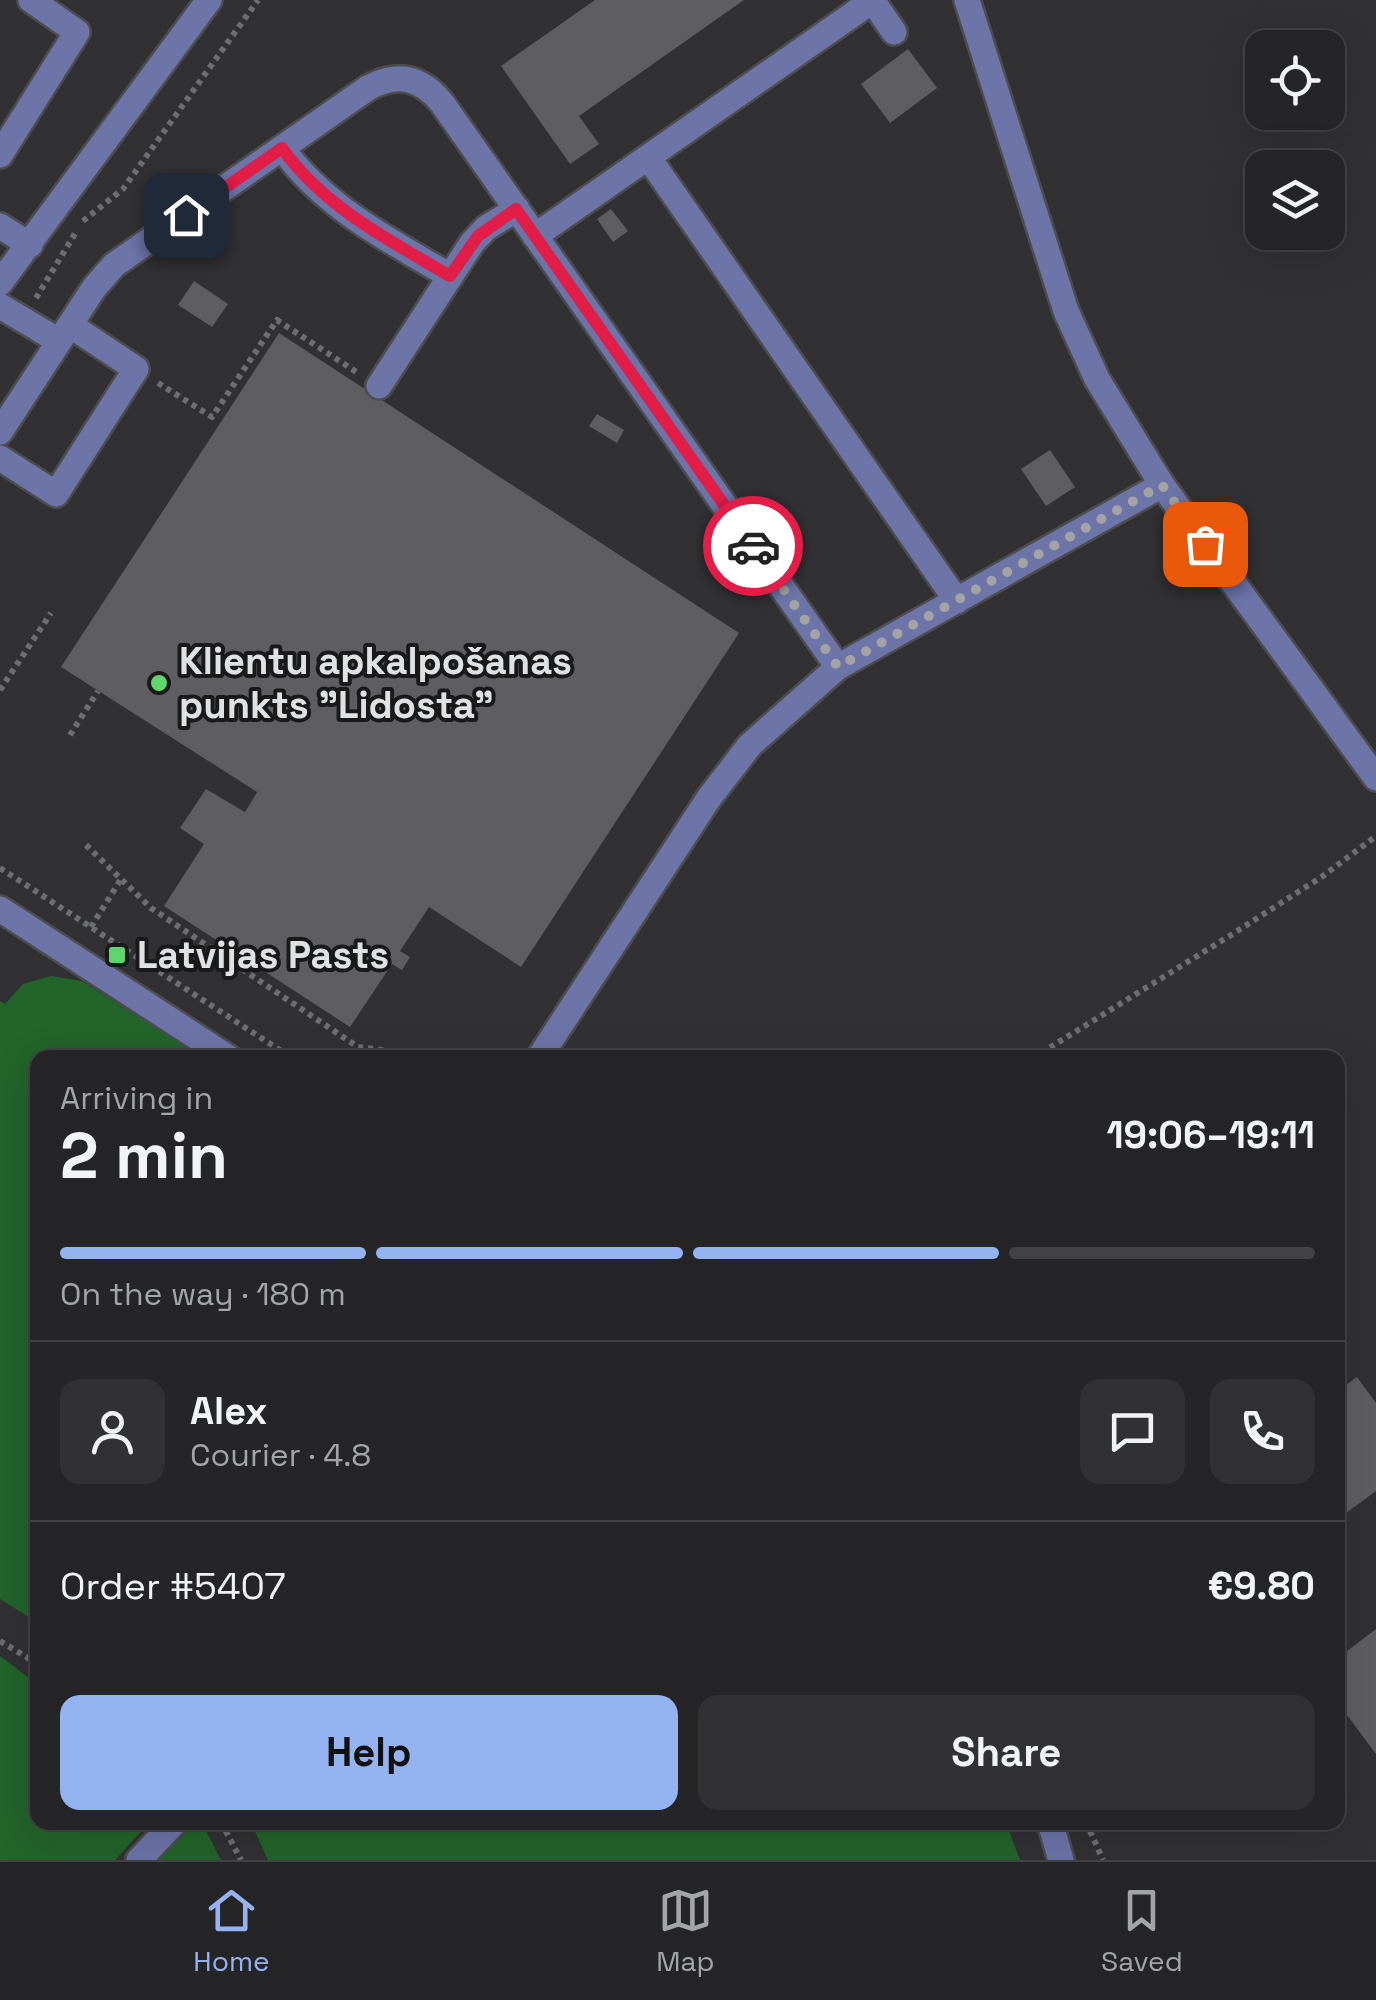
<!DOCTYPE html>
<html lang="en">
<head>
<meta charset="utf-8">
<style>
	:root { --surface:#252527; --page:#313133; --text:#f1f3f6; --muted:#a3a5a7; --line:#424244; --accent:#95b2f1 }
	body { margin:0; font-family:"Space Grotesk",sans-serif; background:var(--page); color:var(--text); height:100vh; display:flex; flex-direction:column; font-size:38px; white-space:nowrap }
	* { box-sizing:border-box; margin:0 }
	p { font-size:32px; color:var(--muted) }
	.icon { flex:none; width:55px; height:55px; fill:none; stroke:currentColor; stroke-width:2; stroke-linecap:round; stroke-linejoin:round }
	.map { position:relative; flex:1; overflow:hidden }
	.drawer { position:absolute; left:30px; top:1050px; width:1315px; height:780px; display:flex; flex-direction:column; background:var(--surface); border-radius:20px; box-shadow:0 10px 40px #0002,0 0 0 2px var(--line) }
	.drawer>* { flex:none }
	.fabs { position:absolute; left:1245px; top:30px; display:grid; gap:20px }
	.fabs a { display:grid; place-items:center; width:100px; height:100px; border-radius:20px; background:var(--surface); box-shadow:0 10px 40px #0002,0 0 0 2px var(--line); font-size:50px }
	.pin { position:absolute; display:grid; place-items:center; width:85px; height:85px; color:#fff; margin:-42px; border-radius:20px; box-shadow:0 5px 15px #0006 }
	.courier { position:absolute; display:grid; place-items:center; width:100px; height:100px; margin:-50px; border:8px solid #e11d48; border-radius:50%; background:#fff; color:#222; box-shadow:0 2px 12px #0007 }
	.summary em { font-style:normal; font-weight:800 }
	.summary div { display:flex; flex-direction:column-reverse }
	.summary { display:flex; align-items:center; justify-content:space-between; height:170px; padding:0 30px }
	h1 { font-size:65px; font-weight:800; line-height:75px }
	.bar { display:grid; grid-template-columns:repeat(4,1fr); gap:15px 10px; align-content:center; height:120px; padding:0 30px }
	.bar i { height:12px; border-radius:8px; background:var(--line) }
	.bar .current { background:var(--accent) }
	.bar p { grid-column:span 4 }
	.line { display:flex; align-items:center; gap:25px; padding:0 30px; border-top:2px solid var(--line) }
	.line div { flex:1 }
	.round { display:grid; place-items:center; flex:none; width:105px; height:105px; border-radius:20px; background:var(--page) }
	.button { display:flex; gap:20px; margin-top:auto; padding:20px 30px }
	.button a { flex:1; height:115px; border-radius:20px; background:var(--accent); color:#111; font-size:40px; font-weight:800; line-height:115px; text-align:center }
	.button a+a { background:var(--page); color:var(--text) }
	.dock { display:flex; justify-content:space-around; align-items:center; height:140px; border-top:2px solid var(--line); background:var(--surface); font-size:28px; color:var(--muted) }
	.dock a { display:grid; justify-items:center; gap:5px }
	.dock .current { color:var(--accent) }
	.map>svg:first-child { display:block }
	.green { fill:#22642a }
	.building { fill:#5e5e61 }
	.lines { fill:none; stroke-linecap:round; stroke-linejoin:round }
	.minor-casing { stroke:#4d4d50; stroke-width:30 }
	.path { stroke:#6d6e70; stroke-width:6; stroke-dasharray:5 5; stroke-linecap:butt }
	.minor { stroke:#6c74a8; stroke-width:25 }
	.done { stroke:#a3a3a5; stroke-width:10; stroke-dasharray:0 18 }
	.route { stroke:#e11d48; stroke-width:12 }
	.poi-dot { fill:#5fd56b; stroke:#19191a; stroke-width:4 }
	.labels { text-anchor:middle; stroke-width:8; stroke-linejoin:round; paint-order:stroke }
	.poi-label { font-size:38px; font-weight:bold; fill:#e0e1e2; stroke:#19191a; text-anchor:start }
</style>
</head>
<body>
<div class="map">
<svg width="1376" height="1860" viewBox="0 0 1376 1860">
	<rect width="100%" height="100%" fill="#313134"/>
	<path class="green" d="M51,976L82,981L204,1057L38,1058L37,1622L0,1599V1001L5,1004L23,984Z
		M0,1656L37,1684L38,1822L149,1823L115,1860H0Z
		M196,1822L202,1823L221,1860H159Z
		M254,1823H1006L1020,1860H268L253,1827Z"/>
	<path class="building" d="M595,0H744L579,116L599,144L570,164L501,66Z
		M908,49L937,88L890,123L861,84Z
		M611,209L628,231L613,242L597,219Z
		M194,281L228,304L212,327L178,305Z
		M279,333L739,633L521,967L429,907L400,951L410,957L402,970L392,964L350,1027L164,906L204,844L180,828L206,789L245,812L257,792L61,667Z
		M597,414L624,430L617,443L589,426Z
		M1050,450L1075,487L1046,506L1021,469Z
		M1357,1377L1376,1403V1491L1338,1519V1391Z
		M1376,1629V1754L1338,1703V1658Z"/>
	<g class="lines">
		<defs>
			<path id="minor" d="M872,0L894,32
				M967,0L1066,311L1097,379L1162,485L1376,778
				M282,148C324,207 389,240 450,276
				M0,155L77,32L31,0
				M648,157L957,601
				M0,226L30,245
				M535,236L872,1
				M0,283L209,0
				M0,306L59,341
				M379,386L472,243L486,228L517,209
				M0,432L94,288L114,265L368,88C397,72 421,77 442,103L838,667
				M0,458L56,494L136,369L70,325
				M0,909L229,1058
				M539,1058L709,798L750,745L838,667L1162,485
				M1050,1822L1061,1860
				M139,1860L175,1822"/>
		</defs>
		<use href="#minor" class="minor-casing"/>
		<path class="path" d="M83,221L123,189L258,0
			M36,298L76,232
			M158,383L212,417L277,320L358,373
			M0,690L51,613
			M70,735L98,691
			M86,845L151,908L358,1047L405,1053
			M0,868L292,1058
			M91,927L121,879
			M1033,1058L1231,935L1323,876L1376,836
			M0,1641L38,1664
			M221,1822L241,1860
			M1086,1822L1103,1860"/>
		<use href="#minor" class="minor"/>
	</g>
	<g class="lines">
		<path class="done" d="M753,546L838,667L1162,485L1205,544"/>
		<path class="route" d="M186,215L282,148C324,207 389,240 450,276L478,236L516,209L753,546"/>
	</g>
	<g class="poi-dot">
		<circle cx="159" cy="683" r="10"/>
		<rect x="107" y="945" width="20" height="20" rx="5"/>
	</g>
	<g class="labels">
		<g class="poi-label">
			<text x="179" y="674">Klientu apkalpošanas<tspan x="179" dy="44">punkts "Lidosta"</tspan></text>
			<text x="137" y="968">Latvijas Pasts</text>
		</g>
	</g>
</svg>
<div class="fabs">
<a><svg class="icon" aria-label="locate" viewBox="0 0 24 24"><circle cx="12" cy="12" r="6"/><path d="M12 2v4M12 18v4M2 12h4M18 12h4"/></svg></a>
<a><svg class="icon" aria-label="layers" viewBox="0 0 24 24"><path d="M12 4l9 5-9 5-9-5zM3 14l9 5 9-5"/></svg></a>
</div>
<div class="pin" style="left:1205px;top:544px;background:#ea580c"><svg class="icon" aria-label="bag" viewBox="0 0 24 24"><path d="M5 8h14l-1 12H6zM9 8a3 3 0 0 1 6 0"/></svg></div>
<div class="pin" style="left:186px;top:215px;background:#1f2937"><svg class="icon" aria-label="home" viewBox="0 0 24 24"><path d="M3 11l9-7 9 7M6 9v11h12V9"/></svg></div>
<div class="courier" style="left:753px;top:546px"><svg class="icon" aria-label="car" viewBox="0 0 24 24"><path d="M5 17H2v-5l4-1 3-4h7l3 4 3 1v5h-3M9 17h6M6 11h13"/><circle cx="7" cy="17" r="2"/><circle cx="17" cy="17" r="2"/></svg></div>
<section class="drawer">
<div class="summary"><div><h1>2 min</h1><p>Arriving in</p></div><em>19:06–19:11</em></div>
<div class="bar"><i class="current"></i><i class="current"></i><i class="current"></i><i></i><p>On the way · 180 m</p></div>
<div class="line" style="height:180px"><a class="round"><svg class="icon" aria-label="person" viewBox="0 0 24 24"><circle cx="12" cy="8" r="4"/><path d="M4 21q1-7 8-7t8 7"/></svg></a><div><b>Alex</b><p>Courier · 4.8</p></div><a class="round"><svg class="icon" aria-label="chat" viewBox="0 0 24 24"><path d="M4 5h16v11H9l-5 4z"/></svg></a><a class="round"><svg class="icon" aria-label="phone" viewBox="0 0 24 24"><path d="M5 4h4l2 5-3 2q2 4 5 5l2-3 5 2v4C11 20 4 13 5 4z"/></svg></a></div>
<div class="line" style="height:130px"><div>Order #5407</div><b>€9.80</b></div>
<div class="button"><a>Help</a><a>Share</a></div>
</section>
</div>
<nav class="dock">
<a class="current"><svg class="icon" aria-label="home" viewBox="0 0 24 24"><path d="M3 11l9-7 9 7M6 9v11h12V9"/></svg>Home</a>
<a><svg class="icon" aria-label="map" viewBox="0 0 24 24"><path d="M3 6l6-2 6 2 6-2v14l-6 2-6-2-6 2zM9 4v14M15 6v14"/></svg>Map</a>
<a><svg class="icon" aria-label="saved" viewBox="0 0 24 24"><path d="M7 4h10v16l-5-4-5 4z"/></svg>Saved</a>
</nav>
</body>
</html>
